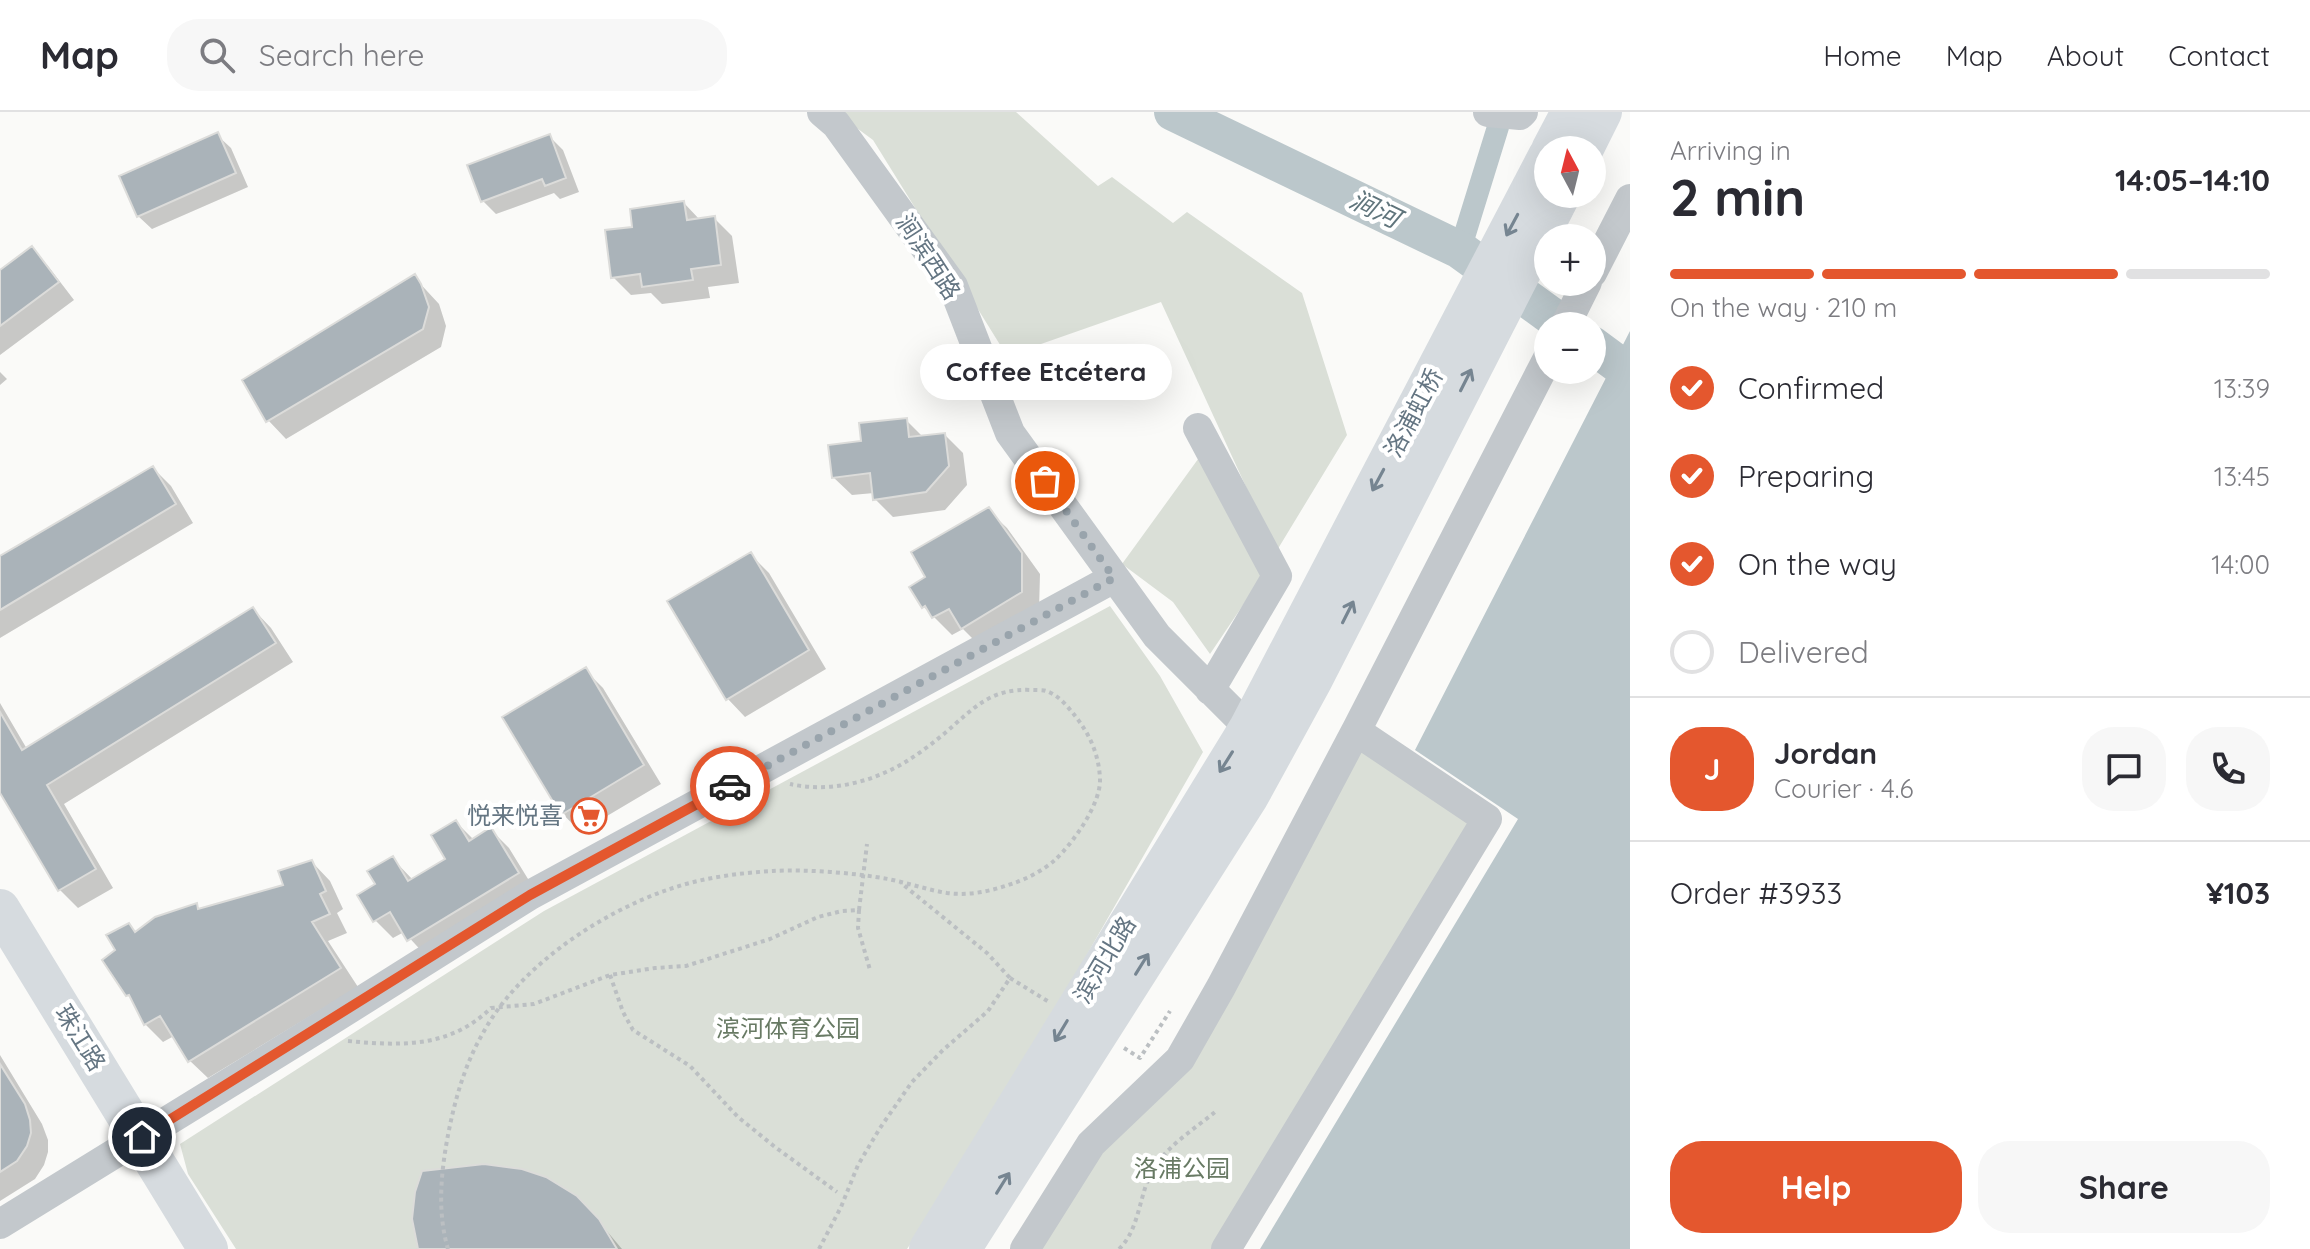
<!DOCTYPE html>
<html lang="en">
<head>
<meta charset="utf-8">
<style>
	:root { --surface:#fff; --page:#f7f7f7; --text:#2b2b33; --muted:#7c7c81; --line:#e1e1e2; --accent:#e4572e }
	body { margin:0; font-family:Quicksand,"Noto Sans SC",sans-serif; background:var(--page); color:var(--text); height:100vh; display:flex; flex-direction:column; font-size:30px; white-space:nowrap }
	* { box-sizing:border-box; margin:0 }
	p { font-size:26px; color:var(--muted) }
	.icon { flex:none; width:44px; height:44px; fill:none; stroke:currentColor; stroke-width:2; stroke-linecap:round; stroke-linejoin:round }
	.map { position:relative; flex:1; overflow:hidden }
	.panel { display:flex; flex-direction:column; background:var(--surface); width:680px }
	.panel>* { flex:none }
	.needle { width:52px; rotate:353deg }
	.tools { position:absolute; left:1534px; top:24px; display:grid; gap:16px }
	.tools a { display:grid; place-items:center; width:72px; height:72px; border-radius:50%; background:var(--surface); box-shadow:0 8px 32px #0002; font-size:40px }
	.pin { position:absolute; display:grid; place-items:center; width:68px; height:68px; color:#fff; margin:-34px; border:4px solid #fff; border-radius:50%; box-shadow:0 2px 8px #0007 }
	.courier { position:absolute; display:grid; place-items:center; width:80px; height:80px; margin:-40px; border:6px solid #e4572e; border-radius:50%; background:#fff; color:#222; box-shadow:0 2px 10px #0007 }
	.bubble { position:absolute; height:56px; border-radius:28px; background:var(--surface); box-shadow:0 8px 32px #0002; font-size:26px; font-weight:700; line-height:56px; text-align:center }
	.head em { font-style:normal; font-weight:700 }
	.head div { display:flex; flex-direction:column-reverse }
	.head { display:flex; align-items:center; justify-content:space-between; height:136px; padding:0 40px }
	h1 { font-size:52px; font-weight:700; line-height:60px }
	.bar { display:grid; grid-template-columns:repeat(4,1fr); gap:12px 8px; align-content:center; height:96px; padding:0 40px }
	.bar i { height:10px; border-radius:6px; background:var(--line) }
	.bar .on { background:var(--accent) }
	.bar p { grid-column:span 4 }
	.line { display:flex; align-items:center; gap:20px; padding:0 40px; border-top:2px solid var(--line) }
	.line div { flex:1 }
	.round { display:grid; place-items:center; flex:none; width:84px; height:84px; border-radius:32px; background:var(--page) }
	ol { padding:0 40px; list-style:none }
	li { display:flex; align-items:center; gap:24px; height:88px }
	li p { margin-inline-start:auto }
	li .icon { padding:8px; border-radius:50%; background:var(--accent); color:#fff; stroke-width:4 }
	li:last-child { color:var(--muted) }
	li i { width:44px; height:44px; border:4px solid var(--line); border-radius:50% }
	.cta { display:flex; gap:16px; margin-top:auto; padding:16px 40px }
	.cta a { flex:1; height:92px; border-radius:32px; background:var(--accent); color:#fff; font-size:32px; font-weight:700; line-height:92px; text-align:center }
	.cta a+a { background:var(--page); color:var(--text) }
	header { display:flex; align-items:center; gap:48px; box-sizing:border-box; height:112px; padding:0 40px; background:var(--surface); border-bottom:2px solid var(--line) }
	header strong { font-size:38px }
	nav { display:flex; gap:44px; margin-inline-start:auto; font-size:28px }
	.search { width:560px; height:72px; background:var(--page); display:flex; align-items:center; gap:20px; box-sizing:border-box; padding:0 28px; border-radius:32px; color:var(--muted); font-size:30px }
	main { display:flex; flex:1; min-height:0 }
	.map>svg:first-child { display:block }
	.green { fill:#dadfd7 }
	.water { fill:#bbc7cb }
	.shadow { fill:#0003 }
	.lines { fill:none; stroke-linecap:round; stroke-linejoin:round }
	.canal { stroke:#bbc7cb; stroke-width:22 }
	.river { stroke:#bbc7cb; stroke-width:38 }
	.building { fill:#aab3b9; stroke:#dcdcda; stroke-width:2 }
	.path { stroke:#bbbfc2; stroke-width:4; stroke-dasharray:4 4; stroke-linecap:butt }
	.minor { stroke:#c3c8cc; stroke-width:30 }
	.major { stroke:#d6dbdf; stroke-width:40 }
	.oneway { stroke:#768591 }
	.done { stroke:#99a4ac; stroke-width:8; stroke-dasharray:0 14.4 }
	.route { stroke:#e4572e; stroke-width:10 }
	.labels { text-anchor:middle; stroke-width:8; stroke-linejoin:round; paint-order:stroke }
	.street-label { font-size:24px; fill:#657683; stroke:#fff }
	.poi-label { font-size:24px; fill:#657683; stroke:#fff; text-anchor:end }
	.park-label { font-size:24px; fill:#687a64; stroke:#fff }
	.water-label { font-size:26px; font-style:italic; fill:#60757c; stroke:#fff }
</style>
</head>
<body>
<header>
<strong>Map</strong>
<div class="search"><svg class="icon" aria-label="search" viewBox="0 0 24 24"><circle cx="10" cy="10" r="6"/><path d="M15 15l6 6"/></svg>Search here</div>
<nav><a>Home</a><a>Map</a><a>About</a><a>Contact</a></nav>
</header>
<main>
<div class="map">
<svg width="1630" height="1137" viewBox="0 0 1630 1137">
	<rect width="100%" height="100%" fill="#fafaf8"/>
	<path class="green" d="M835,0H1016L1098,74L1112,65L1173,111L1187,100L1302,181L1347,323L1276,440L1161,190L1007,244L873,28Z
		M1201,343L1266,459L1210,542L1173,490L1122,452Z
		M1110,494L1160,564L1203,640L987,1017L907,1137H236L188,1062L180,1032L544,799Z
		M1356,619L1487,707L1226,1137H1025L1091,1032L1180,947Z"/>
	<path class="water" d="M1630,219V1137H1260L1518,707L1415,638Z"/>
	<path class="shadow" d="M217,23L231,36L248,75L152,117L138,104Z
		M549,24L563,38L579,80L560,87L554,81L496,102L483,89Z
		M684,91L700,108L714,106L732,124L739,171L708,175L710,186L662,192L651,181L631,183L613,165L635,116Z
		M32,137L48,154L74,188L0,243V161Z
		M414,165L439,192L446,214L441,235L286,327L268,308Z
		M0,260L7,267L0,273Z
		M906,308L924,326L945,323L963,341L967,373L945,398L893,405L875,387L874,381L852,383L833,365L863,331Z
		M153,356L171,374L193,411L0,526V447Z
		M988,398L1007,416L1040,462L1039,498L980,534L963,517L952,523L923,494L928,465Z
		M750,442L769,461L826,557L745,605L727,586Z
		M253,497L271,516L293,550L64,692L113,776L78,796L60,778L0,677V591L27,637Z
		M585,558L603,576L661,672L580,720L562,701Z
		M456,710L474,728L491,718L509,736L536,780L427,845L404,820L393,826L375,808L377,773L392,746L413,768L448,747Z
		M312,750L330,769L343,797L337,801L347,821L328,829L358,875L208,966L189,948L174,924L163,930L145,912L134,889L128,883L118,838L129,813L137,821L196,794L201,798L285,774Z
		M0,943L42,1012L48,1028V1040L44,1053L35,1067L0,1089Z
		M595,1105L622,1137H420Z"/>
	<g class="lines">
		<path class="canal" d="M1460,138L1498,15"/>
		<path class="river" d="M1173,0L1460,138L1565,214
			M1592,233L1630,261"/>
	</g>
	<path class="building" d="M218,20L236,61L137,105L119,64Z
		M550,22L566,66L545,74L542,67L481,90L467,53Z
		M684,89L687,108L715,104L721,153L691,157L693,168L642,175L640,162L611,166L605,118L632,115L630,97Z
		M32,134L59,170L0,214V158Z
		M415,162L421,172L429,195L423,217L266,310L242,268Z
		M907,306L909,325L945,321L949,354L926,380L873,388L870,361L832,366L828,333L861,329L859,311Z
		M153,354L176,392L0,498V444Z
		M989,395L1022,441V480L961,517L949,497L932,506L925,494L922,496L909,475L925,465L911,440Z
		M751,440L809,538L726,588L667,489Z
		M253,495L276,531L47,673L96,757L58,779L0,681V600L22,638Z
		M586,555L644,653L561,703L502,605Z
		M456,708L469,729L491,715L519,761L407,829L390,800L373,810L357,783L375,772L367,759L393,744L408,769L445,747L431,723Z
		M312,748L326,779L320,782L330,802L312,810L341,856L188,950L160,904L144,913L129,883L126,884L102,848L115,838L106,823L129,811L135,820L155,805L197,791L198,797L283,773L278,759Z
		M0,952L25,992L30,1008L31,1021L27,1034L17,1049L0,1060Z
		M484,1052L522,1057L546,1065L577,1084L599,1107L617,1137H418L412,1107L415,1080L422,1059Z"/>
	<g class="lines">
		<path class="path" d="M859,798L867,732
			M610,863L623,900L633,918L690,954L738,1005L775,1035L837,1080
			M1010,866L1049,890
			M348,929C401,934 450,936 491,896L534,892L610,863L655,856L686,854L770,827L818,805L842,799L859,798L858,816L870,858
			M1124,936L1140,946L1170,899
			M448,1137C437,1100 441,1060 448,1023C455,987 465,952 483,921C518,856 598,802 667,778C700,766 738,761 773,759C807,757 855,761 888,767C908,771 928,778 947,781C970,784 992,779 1014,771C1027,767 1045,757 1055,748C1073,731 1101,692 1100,667C1099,643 1090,623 1076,605C1068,595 1059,583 1046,579C1045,578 1033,578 1032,578C990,576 974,596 945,621C933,631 920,641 907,649C873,670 830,681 790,672
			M819,1137L841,1095L858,1053L880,1016L912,970L943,938L988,899L1010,866L987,841L901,771
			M1119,1137C1139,1118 1139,1085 1151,1061C1164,1036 1193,1018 1215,1000"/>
		<path class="minor" d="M822,0L836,12L953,174L1010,321L1157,524L1249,616L1266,628
			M1488,0L1520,3L1523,0
			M1592,161L1630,87
			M1565,214L1587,170
			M1198,316L1277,464L1210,578
			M1356,619L1548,246
			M0,1112L328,910L530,783L1114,466
			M1025,1137L1091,1032L1180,947L1221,875L1356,619L1487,707L1226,1137"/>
		<path class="major" d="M1551,38L1571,0
			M1583,38L1602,0
			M0,797L208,1137
			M929,1137L1249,616L1548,44
			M961,1137L1249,684L1312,569L1561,82"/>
	</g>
	<defs><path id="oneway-shaft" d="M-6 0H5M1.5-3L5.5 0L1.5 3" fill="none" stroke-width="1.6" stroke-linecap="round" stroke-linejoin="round" transform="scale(2)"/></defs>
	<g class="oneway">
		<use href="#oneway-shaft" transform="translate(1512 113) rotate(118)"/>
		<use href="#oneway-shaft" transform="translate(1466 268) rotate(-63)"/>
		<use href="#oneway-shaft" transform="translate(1378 368) rotate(118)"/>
		<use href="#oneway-shaft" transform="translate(1348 500) rotate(-63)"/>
		<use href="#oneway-shaft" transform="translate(1226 650) rotate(122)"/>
		<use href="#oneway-shaft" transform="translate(1142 852) rotate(-58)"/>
		<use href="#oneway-shaft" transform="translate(1061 919) rotate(121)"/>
		<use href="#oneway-shaft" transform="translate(1003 1071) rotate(-58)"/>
	</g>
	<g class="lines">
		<path class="done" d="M730,674L1114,466L1045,369"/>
		<path class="route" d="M142,1025L530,783L730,674"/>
	</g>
	<defs>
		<symbol id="supermarket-ring" viewBox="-11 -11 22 22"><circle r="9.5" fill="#fff" stroke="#e4572e" stroke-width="1.5"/><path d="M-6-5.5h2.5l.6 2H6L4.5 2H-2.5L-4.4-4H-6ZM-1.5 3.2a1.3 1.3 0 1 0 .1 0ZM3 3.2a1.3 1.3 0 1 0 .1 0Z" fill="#e4572e"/></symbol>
	</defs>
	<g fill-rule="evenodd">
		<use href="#supermarket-ring" x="569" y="684" width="40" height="40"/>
	</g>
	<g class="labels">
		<g class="street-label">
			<text transform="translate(928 145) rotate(57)" y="8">涧滨西路</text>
			<text transform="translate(1414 301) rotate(-62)" y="8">洛浦虹桥</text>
			<text transform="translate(1105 848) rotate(-59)" y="8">滨河北路</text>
			<text transform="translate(80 926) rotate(58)" y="8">珠江路</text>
		</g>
		<g class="poi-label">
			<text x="563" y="712">悦来悦喜</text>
		</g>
		<g class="park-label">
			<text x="788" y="925">滨河体育公园</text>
			<text x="1182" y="1065">洛浦公园</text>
		</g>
		<g class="water-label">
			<text transform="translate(1375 97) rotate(26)" y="9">涧河</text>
		</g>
	</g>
</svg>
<div class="tools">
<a><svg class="needle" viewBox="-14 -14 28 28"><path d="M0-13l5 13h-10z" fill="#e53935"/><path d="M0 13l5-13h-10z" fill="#7c7c81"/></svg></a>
<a>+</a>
<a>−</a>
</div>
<div class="pin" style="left:1045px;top:369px;background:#ea580c"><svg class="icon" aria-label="bag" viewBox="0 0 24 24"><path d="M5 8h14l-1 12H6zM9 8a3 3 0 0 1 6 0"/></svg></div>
<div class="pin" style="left:142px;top:1025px;background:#1f2937"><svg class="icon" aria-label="home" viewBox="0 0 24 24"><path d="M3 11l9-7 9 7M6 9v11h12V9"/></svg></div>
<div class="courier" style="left:730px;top:674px"><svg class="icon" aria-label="car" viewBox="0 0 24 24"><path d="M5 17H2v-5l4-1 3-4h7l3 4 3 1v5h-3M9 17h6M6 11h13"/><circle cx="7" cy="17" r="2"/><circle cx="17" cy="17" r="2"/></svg></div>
<div class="bubble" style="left:920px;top:232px;width:252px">Coffee Etcétera</div>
</div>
<section class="panel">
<div class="head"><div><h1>2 min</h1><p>Arriving in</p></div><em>14:05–14:10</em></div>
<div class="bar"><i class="on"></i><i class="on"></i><i class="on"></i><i></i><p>On the way · 210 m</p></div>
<ol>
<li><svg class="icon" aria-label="check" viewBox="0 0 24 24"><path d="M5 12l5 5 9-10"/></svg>Confirmed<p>13:39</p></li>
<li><svg class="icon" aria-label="check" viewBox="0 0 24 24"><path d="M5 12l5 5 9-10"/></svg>Preparing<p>13:45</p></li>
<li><svg class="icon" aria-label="check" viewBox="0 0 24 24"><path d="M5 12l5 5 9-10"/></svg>On the way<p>14:00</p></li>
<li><i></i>Delivered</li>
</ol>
<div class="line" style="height:144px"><b class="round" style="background:var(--accent);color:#fff">J</b><div><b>Jordan</b><p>Courier · 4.6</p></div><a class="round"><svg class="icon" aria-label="chat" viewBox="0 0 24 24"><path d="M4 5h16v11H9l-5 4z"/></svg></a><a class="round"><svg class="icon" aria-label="phone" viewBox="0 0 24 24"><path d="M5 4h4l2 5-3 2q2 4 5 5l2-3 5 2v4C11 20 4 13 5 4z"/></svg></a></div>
<div class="line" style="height:104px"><div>Order #3933</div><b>¥103</b></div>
<div class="cta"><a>Help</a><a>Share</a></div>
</section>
</main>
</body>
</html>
